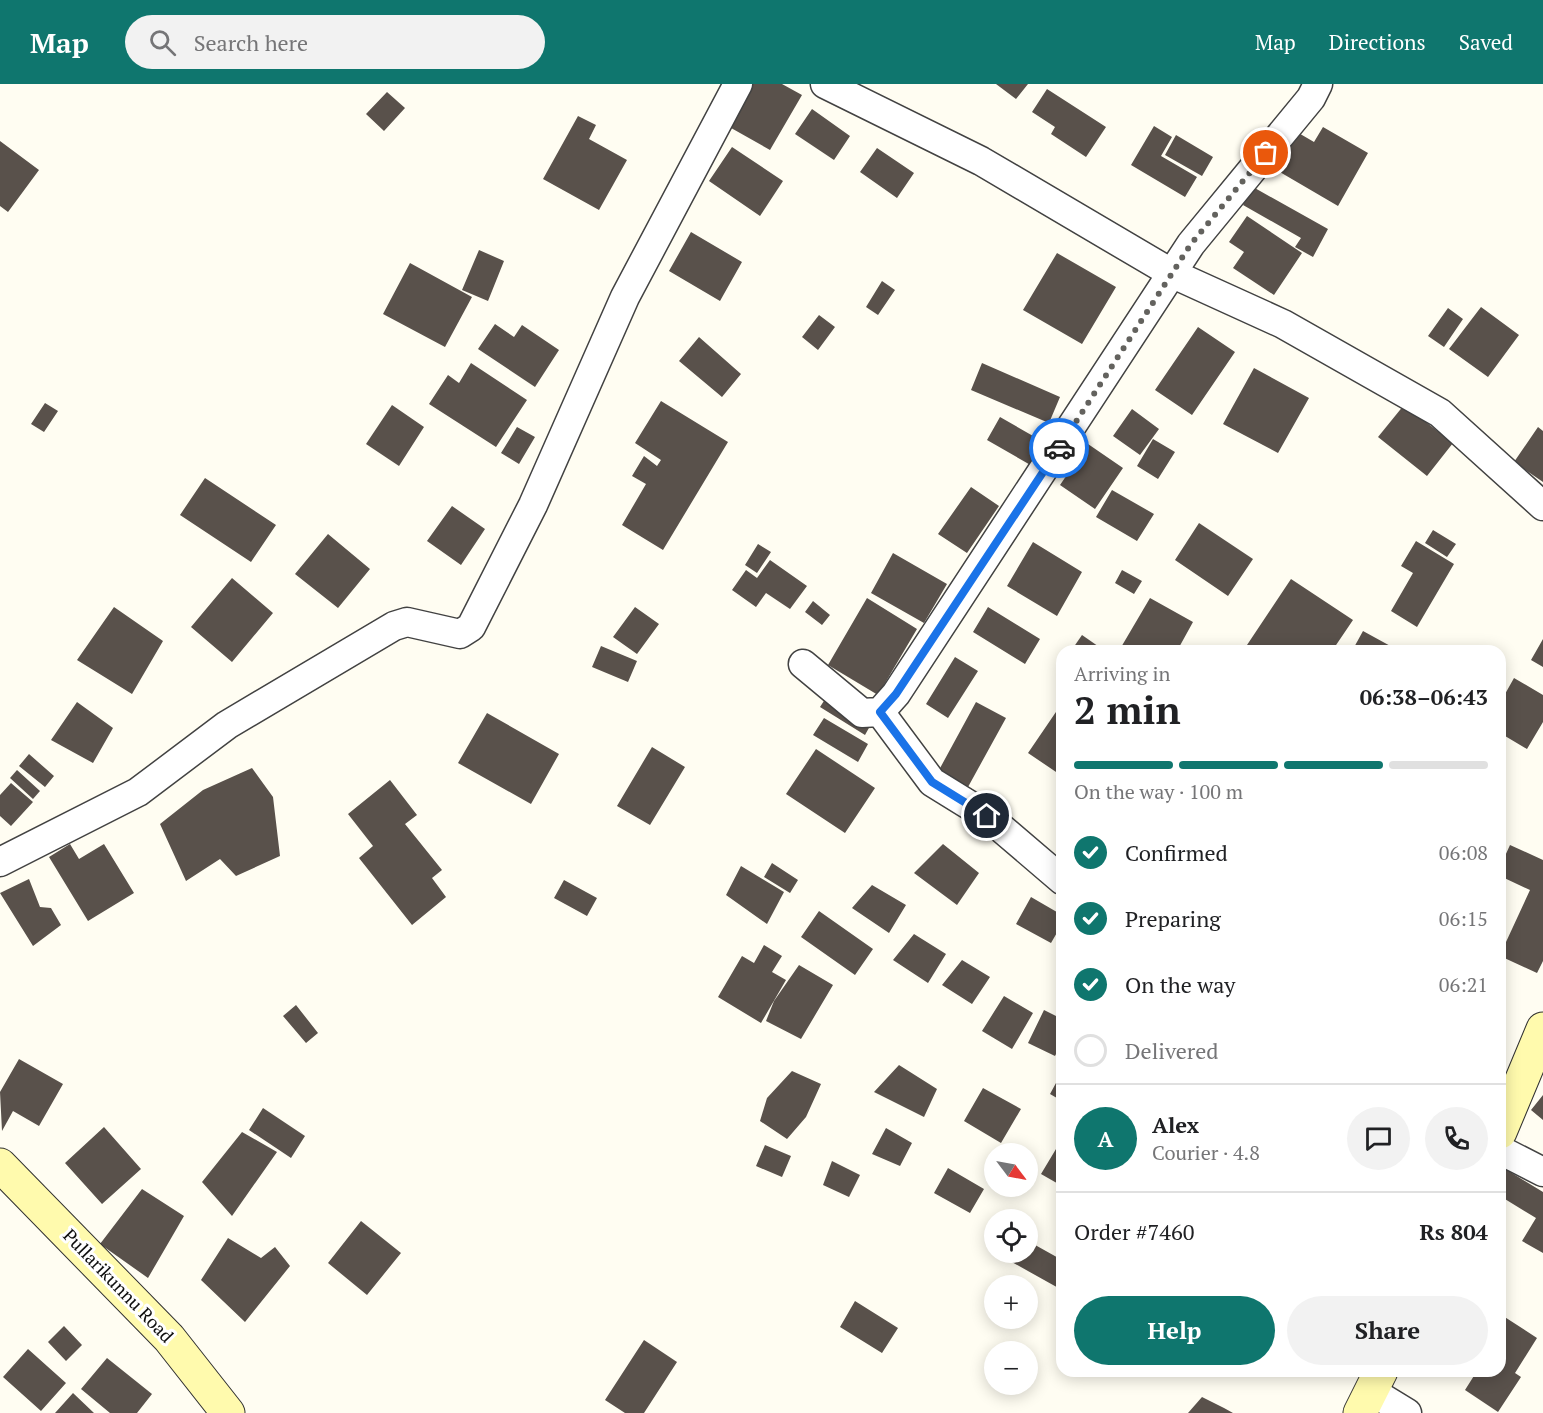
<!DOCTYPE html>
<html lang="en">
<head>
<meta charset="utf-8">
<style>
	:root { --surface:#fff; --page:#f2f2f2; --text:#202124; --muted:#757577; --line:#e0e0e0; --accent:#0f766e }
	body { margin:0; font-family:"PT Serif",serif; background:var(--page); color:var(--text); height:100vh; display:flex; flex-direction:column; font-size:22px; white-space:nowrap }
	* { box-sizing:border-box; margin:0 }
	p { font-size:20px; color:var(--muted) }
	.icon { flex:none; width:33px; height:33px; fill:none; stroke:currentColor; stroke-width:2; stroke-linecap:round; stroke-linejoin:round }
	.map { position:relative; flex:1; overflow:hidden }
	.details { position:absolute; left:1056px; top:561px; width:450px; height:732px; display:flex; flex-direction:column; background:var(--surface); border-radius:18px; box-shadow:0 3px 15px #0003 }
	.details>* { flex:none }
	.needle { width:39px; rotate:122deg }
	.buttons { position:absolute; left:984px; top:1059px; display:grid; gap:12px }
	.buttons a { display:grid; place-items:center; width:54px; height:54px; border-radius:50%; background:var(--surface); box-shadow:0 3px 15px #0003; font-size:30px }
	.pin { position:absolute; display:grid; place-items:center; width:51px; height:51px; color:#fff; margin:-26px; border:3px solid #fff; border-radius:50%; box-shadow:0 2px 6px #0007 }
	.courier { position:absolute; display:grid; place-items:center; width:60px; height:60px; margin:-30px; border:4px solid #1a73e8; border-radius:50%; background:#fff; color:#222; box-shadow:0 2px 8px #0007 }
	.headline em { font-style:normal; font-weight:700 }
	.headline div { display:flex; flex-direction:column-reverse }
	.headline { display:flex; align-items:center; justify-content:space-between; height:102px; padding:0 18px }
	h1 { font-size:39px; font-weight:700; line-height:45px }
	.bar { display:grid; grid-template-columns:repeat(4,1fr); gap:9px 6px; align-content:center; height:72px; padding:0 18px }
	.bar i { height:8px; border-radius:4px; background:var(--line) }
	.bar .current { background:var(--accent) }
	.bar p { grid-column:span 4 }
	.line { display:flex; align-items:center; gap:15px; padding:0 18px; border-top:2px solid var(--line) }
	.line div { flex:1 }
	.round { display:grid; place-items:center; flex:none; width:63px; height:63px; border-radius:32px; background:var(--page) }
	ol { padding:0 18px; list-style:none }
	li { display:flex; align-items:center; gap:18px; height:66px }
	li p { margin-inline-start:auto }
	li .icon { padding:6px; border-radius:50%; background:var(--accent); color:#fff; stroke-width:4 }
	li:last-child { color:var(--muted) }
	li i { width:33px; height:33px; border:3px solid var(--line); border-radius:50% }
	.primary-button { display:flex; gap:12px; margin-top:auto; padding:12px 18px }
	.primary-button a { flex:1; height:69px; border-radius:36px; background:var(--accent); color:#fff; font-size:24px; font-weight:700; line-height:69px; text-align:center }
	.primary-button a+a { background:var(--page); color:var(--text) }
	header { display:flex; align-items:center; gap:36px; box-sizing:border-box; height:84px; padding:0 30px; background:var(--accent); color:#fff }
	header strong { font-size:28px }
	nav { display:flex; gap:33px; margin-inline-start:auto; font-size:21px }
	.search { width:420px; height:54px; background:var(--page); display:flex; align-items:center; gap:15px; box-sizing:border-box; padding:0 21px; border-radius:33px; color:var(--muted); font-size:22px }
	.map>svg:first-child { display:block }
	.building { fill:#59514b }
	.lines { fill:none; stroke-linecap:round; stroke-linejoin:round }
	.street-casing { stroke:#424242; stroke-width:31 }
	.secondary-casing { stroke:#313131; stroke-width:35 }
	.street { stroke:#fff; stroke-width:28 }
	.secondary { stroke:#fffaad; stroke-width:33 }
	.done { stroke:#63625e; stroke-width:6; stroke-dasharray:0 10.8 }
	.route { stroke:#1a73e8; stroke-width:8 }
	.labels { text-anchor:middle; stroke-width:6; stroke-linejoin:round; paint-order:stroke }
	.street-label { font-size:18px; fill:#0f0f0f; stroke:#fff }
</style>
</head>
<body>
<header>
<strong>Map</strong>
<div class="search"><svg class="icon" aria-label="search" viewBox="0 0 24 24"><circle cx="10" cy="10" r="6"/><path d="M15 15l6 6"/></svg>Search here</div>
<nav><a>Map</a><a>Directions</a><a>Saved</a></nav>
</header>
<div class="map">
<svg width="1543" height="1329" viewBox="0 0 1543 1329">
	<rect width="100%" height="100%" fill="#fffdf2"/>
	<path class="building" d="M747,0H782L802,11L770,66L724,40Z
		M996,0H1028L1016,15Z
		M1047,5L1106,43L1086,73L1051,50L1055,43L1032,28Z
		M387,8L405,24L384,47L366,30Z
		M812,25L850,52L834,76L795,50Z
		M578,32L596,41L589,55L627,76L599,126L543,95Z
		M1154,42L1172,53L1161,72L1197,93L1185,113L1131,81Z
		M1323,43L1368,69L1338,122L1268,81L1290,44L1314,58Z
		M1176,51L1213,73L1202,92L1165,71Z
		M0,57L39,86L8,128L0,122Z
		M732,63L783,97L760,132L709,97Z
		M877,64L914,89L897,114L860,88Z
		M1253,103L1328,145L1313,173L1295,163L1301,154L1243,121Z
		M1247,132L1302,169L1274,211L1233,184L1244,168L1229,158Z
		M691,148L742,178L720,217L669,187Z
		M479,166L504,177L488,217L462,206Z
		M1057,169L1116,203L1082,260L1023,226Z
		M410,179L472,213L445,263L383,230Z
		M882,197L895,206L878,231L866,223Z
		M1481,223L1519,251L1488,293L1449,265Z
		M1448,224L1463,235L1444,263L1428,252Z
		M819,231L835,243L818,266L802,253Z
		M495,240L514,253L522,241L559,266L535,303L478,265Z
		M1198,243L1235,268L1192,331L1155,306Z
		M699,253L741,290L722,313L679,277Z
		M471,279L527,316L496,363L429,320L448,291L459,299Z
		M982,279L1060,313L1049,339L971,306Z
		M1254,284L1309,314L1278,369L1223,340Z
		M661,317L728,358L663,466L622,441L646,400L632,392L644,372L657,382L661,376L635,359Z
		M45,319L58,327L44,348L31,340Z
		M392,321L424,343L399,382L366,360Z
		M1404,321L1453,359L1427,392L1378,353Z
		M1132,325L1159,345L1140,371L1113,352Z
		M1000,333L1047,360L1034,383L987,356Z
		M517,343L535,353L519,380L501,369Z
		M1538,343L1543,347V398L1514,378Z
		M1153,355L1175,368L1158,395L1137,382Z
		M1088,360L1123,384L1095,425L1060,401Z
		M205,394L276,441L251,478L180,431Z
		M971,403L999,422L967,469L938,450Z
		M1112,406L1154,430L1137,457L1096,433Z
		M452,422L485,445L461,481L427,457Z
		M1199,439L1253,475L1228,512L1175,476Z
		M1433,446L1456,460L1447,473L1425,459Z
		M328,450L370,485L338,524L295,490Z
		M1416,457L1454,480L1417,543L1391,527L1413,489L1401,482Z
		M1033,458L1082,488L1057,532L1007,502Z
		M758,460L771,468L757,489L745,481Z
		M893,469L947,500L924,539L871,509Z
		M770,476L807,502L790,525L766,509L756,523L732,506L746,486L757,494Z
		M1122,486L1142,497L1134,510L1115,499Z
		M232,494L273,529L232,578L191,543Z
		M1291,495L1353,536L1332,567H1243Z
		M867,514L917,545L878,611L828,581Z
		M1150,514L1193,538L1177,567L1120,565Z
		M813,517L830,531L822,541L805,528Z
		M114,523L163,557L132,610L77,576Z
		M635,523L659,540L637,570L613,553Z
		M988,523L1040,555L1025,580L973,548Z
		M1363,547L1394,564L1393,567H1352Z
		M1082,551L1105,567H1071Z
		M1543,555V583L1531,576Z
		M601,562L637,577L628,598L592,583Z
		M955,573L978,587L948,634L926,620Z
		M1514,594L1543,611V638L1527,665L1500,649V619Z
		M831,606L875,633L865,651L820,623Z
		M77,618L113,644L93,679L51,656Z
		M976,618L1006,634L968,703L939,686Z
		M1058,625L1062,628V692L1028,669Z
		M487,629L559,670L531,720L458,679Z
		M824,634L868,660L858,678L813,651Z
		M652,663L685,683L650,741L617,722Z
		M816,665L875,704L845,749L786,710Z
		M29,670L54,692L45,703L19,682Z
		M252,684L273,713L280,772L236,792L220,775L186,797L160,740L203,706Z
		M17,686L40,707L33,715L10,694Z
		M390,696L417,731L405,740L442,786L432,794L446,813L412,841L359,774L373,762L348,730Z
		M11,699L33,718L11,742L0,732V711Z
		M70,760L79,775L104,760L134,809L88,837L49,773Z
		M943,760L979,789L957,821L914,789Z
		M1510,761L1543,776V877L1537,889L1500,872V855L1506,858L1530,806L1500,792V783Z
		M772,779L798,796L790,809L764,793Z
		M741,782L784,808L767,840L726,811Z
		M29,795L40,823L51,824L61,841L33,862L0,809Z
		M564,796L597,814L587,832L554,814Z
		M872,801L906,821L889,849L852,824Z
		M1031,813L1062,831V840L1051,859L1016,840Z
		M819,827L873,865L855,891L801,853Z
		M914,850L946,870L928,899L893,876Z
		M764,861L782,872L772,888L786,896L761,939L718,913L742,872L754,879Z
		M962,876L990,893L972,920L942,901Z
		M799,881L833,901L801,955L766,937L774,917Z
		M1004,912L1033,929L1012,965L982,947Z
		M296,921L318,949L306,959L283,932Z
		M1044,926L1062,935V958L1055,972L1028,959Z
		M19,975L63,1000L39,1042L13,1027L2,1047L0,1008Z
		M899,981L937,1005L924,1033L874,1008Z
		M792,987L821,1000L806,1033L787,1055L760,1037L767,1014Z
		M1062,988V1017L1050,1010Z
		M983,1004L1021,1025L1001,1059L964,1037Z
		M1543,1011V1036L1531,1026Z
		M263,1024L305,1052L291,1074L249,1046Z
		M104,1043L141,1085L102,1120L65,1079Z
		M886,1044L912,1059L900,1082L872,1070Z
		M242,1048L277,1068L232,1132L202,1098Z
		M1062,1055V1102L1041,1090Z
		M765,1061L791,1072L782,1093L756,1082Z
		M832,1077L860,1091L849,1113L823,1101Z
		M1502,1083L1543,1108V1169L1522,1157L1536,1134L1500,1112Z
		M948,1084L984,1105L970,1129L934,1109Z
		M142,1105L184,1132L148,1194L100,1160Z
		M361,1137L401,1169L367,1211L328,1179Z
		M228,1154L261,1174L275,1163L290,1182L245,1238L201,1196Z
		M1028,1157L1062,1176V1206L1010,1177L1015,1168H1028Z
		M855,1217L898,1244L882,1269L840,1243Z
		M1500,1230L1537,1254L1515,1289L1521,1293L1498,1328L1465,1306L1477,1287H1500Z
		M64,1242L82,1261L66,1277L48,1258Z
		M644,1256L677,1278L644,1329H625L605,1316Z
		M28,1265L66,1299L41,1327L3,1293Z
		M107,1274L152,1310L137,1329H110L81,1305Z
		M73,1309L94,1329H55Z
		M1202,1313L1224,1324L1233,1329H1188Z"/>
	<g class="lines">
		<defs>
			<path id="street" d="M825,0L981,77L1173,190L1283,240L1440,329L1543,422
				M803,580L862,629L880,628L896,610L1191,160L1311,14L1318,0
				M880,628L932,698L987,732L1062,796
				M0,778L138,708L227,641L394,542L407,538L460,550L471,543L533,421L625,213L738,0
				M1500,1066L1543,1088
				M1371,1307L1407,1329"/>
			<path id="secondary" d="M1500,1048L1543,945
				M0,1081L169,1254L228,1329
				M1360,1329L1381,1287"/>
		</defs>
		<use href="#street" class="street-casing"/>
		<use href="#secondary" class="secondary-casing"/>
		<use href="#street" class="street"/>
		<use href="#secondary" class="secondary"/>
	</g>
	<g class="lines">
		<path class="done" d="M1059,364L1191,160L1266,69"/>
		<path class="route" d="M987,732L932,698L880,628L896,610L1059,364"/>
	</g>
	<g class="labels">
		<g class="street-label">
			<text transform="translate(118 1202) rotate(46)" y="6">Pullarikunnu Road</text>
		</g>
	</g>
</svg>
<div class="buttons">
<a><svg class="needle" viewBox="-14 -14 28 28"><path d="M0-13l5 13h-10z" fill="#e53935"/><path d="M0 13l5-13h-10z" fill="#757577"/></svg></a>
<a><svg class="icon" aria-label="locate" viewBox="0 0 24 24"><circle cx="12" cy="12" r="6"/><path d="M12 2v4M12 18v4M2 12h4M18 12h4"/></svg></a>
<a>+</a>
<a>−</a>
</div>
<div class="pin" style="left:1266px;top:69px;background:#ea580c"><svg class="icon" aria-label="bag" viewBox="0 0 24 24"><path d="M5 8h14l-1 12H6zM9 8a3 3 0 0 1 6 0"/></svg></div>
<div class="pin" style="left:987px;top:732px;background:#1f2937"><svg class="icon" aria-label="home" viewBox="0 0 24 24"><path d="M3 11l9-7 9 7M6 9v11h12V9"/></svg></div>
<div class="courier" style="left:1059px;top:364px"><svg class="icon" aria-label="car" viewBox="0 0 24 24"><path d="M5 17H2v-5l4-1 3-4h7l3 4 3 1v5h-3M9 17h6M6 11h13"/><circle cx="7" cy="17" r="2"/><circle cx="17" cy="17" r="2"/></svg></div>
<section class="details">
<div class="headline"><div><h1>2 min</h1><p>Arriving in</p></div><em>06:38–06:43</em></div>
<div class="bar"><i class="current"></i><i class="current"></i><i class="current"></i><i></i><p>On the way · 100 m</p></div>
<ol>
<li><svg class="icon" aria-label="check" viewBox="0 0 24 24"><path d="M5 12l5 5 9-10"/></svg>Confirmed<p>06:08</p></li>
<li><svg class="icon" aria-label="check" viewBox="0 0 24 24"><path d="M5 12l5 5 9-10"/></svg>Preparing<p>06:15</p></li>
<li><svg class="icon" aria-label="check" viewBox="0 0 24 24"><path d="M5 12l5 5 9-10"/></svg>On the way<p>06:21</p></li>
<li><i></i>Delivered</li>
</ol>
<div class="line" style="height:108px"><b class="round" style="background:var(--accent);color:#fff">A</b><div><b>Alex</b><p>Courier · 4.8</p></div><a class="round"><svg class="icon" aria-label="chat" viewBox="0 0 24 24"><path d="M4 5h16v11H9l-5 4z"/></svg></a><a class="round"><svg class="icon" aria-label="phone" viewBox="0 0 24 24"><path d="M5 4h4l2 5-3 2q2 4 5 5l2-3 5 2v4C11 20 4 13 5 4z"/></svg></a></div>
<div class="line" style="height:78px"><div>Order #7460</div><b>Rs 804</b></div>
<div class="primary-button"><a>Help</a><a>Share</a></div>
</section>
</div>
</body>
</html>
